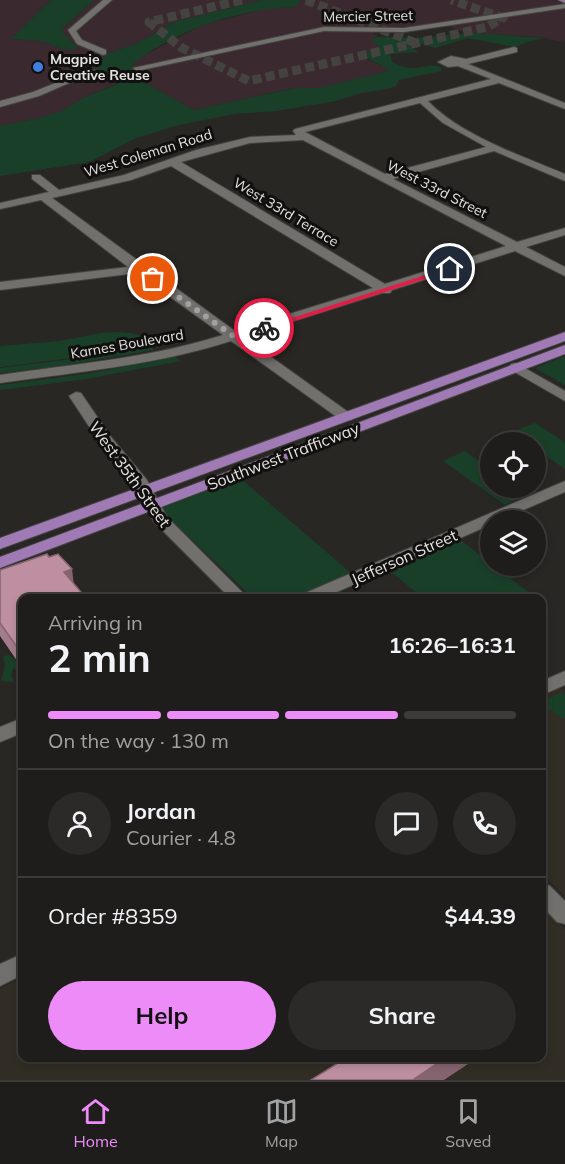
<!DOCTYPE html>
<html lang="en">
<head>
<meta charset="utf-8">
<style>
	:root { --surface:#1f1d1b; --page:#2c2a28; --text:#f1f3f6; --muted:#a1a2a3; --line:#3c3b3a; --accent:#ed8cf9 }
	body { margin:0; font-family:Mulish,sans-serif; background:var(--page); color:var(--text); height:100vh; display:flex; flex-direction:column; font-size:22px; white-space:nowrap }
	* { box-sizing:border-box; margin:0 }
	p { font-size:20px; color:var(--muted) }
	.icon { flex:none; width:33px; height:33px; fill:none; stroke:currentColor; stroke-width:2; stroke-linecap:round; stroke-linejoin:round }
	.map { position:relative; flex:1; overflow:hidden }
	.drawer { position:absolute; left:18px; top:594px; width:528px; height:468px; display:flex; flex-direction:column; background:var(--surface); border-radius:12px; box-shadow:0 3px 9px #0003,0 0 0 2px var(--line) }
	.drawer>* { flex:none }
	.tools { position:absolute; left:480px; top:432px; display:grid; gap:12px }
	.tools a { display:grid; place-items:center; width:66px; height:66px; border-radius:50%; background:var(--surface); box-shadow:0 3px 9px #0003,0 0 0 2px var(--line); font-size:30px }
	.pin { position:absolute; display:grid; place-items:center; width:51px; height:51px; color:#fff; margin:-26px; border:3px solid #fff; border-radius:50%; box-shadow:0 2px 6px #0007 }
	.courier { position:absolute; display:grid; place-items:center; width:60px; height:60px; margin:-30px; border:4px solid #e11d48; border-radius:50%; background:#fff; color:#222; box-shadow:0 2px 8px #0007 }
	.head em { font-style:normal; font-weight:700 }
	.head div { display:flex; flex-direction:column-reverse }
	.head { display:flex; align-items:center; justify-content:space-between; height:102px; padding:0 30px }
	h1 { font-size:39px; font-weight:700; line-height:45px }
	.bar { display:grid; grid-template-columns:repeat(4,1fr); gap:9px 6px; align-content:center; height:72px; padding:0 30px }
	.bar i { height:8px; border-radius:4px; background:var(--line) }
	.bar .current { background:var(--accent) }
	.bar p { grid-column:span 4 }
	.line { display:flex; align-items:center; gap:15px; padding:0 30px; border-top:2px solid var(--line) }
	.line div { flex:1 }
	.round { display:grid; place-items:center; flex:none; width:63px; height:63px; border-radius:32px; background:var(--page) }
	.primary-button { display:flex; gap:12px; margin-top:auto; padding:12px 30px }
	.primary-button a { flex:1; height:69px; border-radius:36px; background:var(--accent); color:#111; font-size:24px; font-weight:700; line-height:69px; text-align:center }
	.primary-button a+a { background:var(--page); color:var(--text) }
	.tabs { display:flex; justify-content:space-around; align-items:center; height:84px; border-top:2px solid var(--line); background:var(--surface); font-size:16px; color:var(--muted) }
	.tabs a { display:grid; justify-items:center; gap:3px }
	.tabs .current { color:var(--accent) }
	.map>svg:first-child { display:block }
	.built { fill:#312d24 }
	.industrial { fill:#3b2930 }
	.green { fill:#1a3f29 }
	.lines { fill:none; stroke-linecap:round; stroke-linejoin:round }
	.minor-tunnel { stroke:#454340; stroke-width:9; stroke-dasharray:9 4.5; stroke-linecap:butt }
	.minor-casing { stroke:#444340; stroke-width:2 }
	.secondary-casing { stroke:#444340; stroke-width:2 }
	.primary-casing { stroke:#444340; stroke-width:2 }
	.minor { fill:#72706d; fill-rule:evenodd }
	.secondary { fill:#897591; fill-rule:evenodd }
	.primary { fill:#a07ab5; fill-rule:evenodd }
	.wall { fill:#a37b8a }
	.shaded-wall { fill:#856470 }
	.building { fill:#be8fa0; stroke:#856470; stroke-width:1.5 }
	.route { fill:#e11d48 }
	.done { stroke:#a3a19f; stroke-width:6; stroke-dasharray:0 10.8 }
	.shop-dot { fill:#3f7fe0; stroke:#11100f; stroke-width:2 }
	.labels { text-anchor:middle; stroke-width:6; stroke-linejoin:round; paint-order:stroke }
	.far-street-label { font-size:14px; fill:#e4e3e1; stroke:#11100f }
	.far-poi-label { font-size:14px; font-weight:bold; fill:#e4e3e1; stroke:#11100f; text-anchor:start }
	.street-label { font-size:16px; fill:#e4e3e1; stroke:#11100f }
</style>
</head>
<body>
<div class="map">
<svg width="565" height="1080" viewBox="0 0 565 1080">
	<rect width="100%" height="100%" fill="#292724"/>
	<path class="built" d="M558,686L565,691V897L542,874V694Z
		M542,906L565,929V1080H0V989L22,977V1058H542Z"/>
	<path class="industrial" d="M0,0H51L11,39L42,41L62,49L77,47L63,33V28L94,0H262L174,22L136,44L103,55L106,59L89,63L120,82L85,97L61,111L39,118L0,126Z
		M301,0H554L565,4V40L560,42L542,37L467,33L440,23L403,29H372L371,32L378,37L375,38L381,47L363,53L366,59L394,71L319,89L294,88L194,110L136,78L132,64L143,56L202,25L269,8L295,7Z"/>
	<path class="green" d="M51,0H94L63,28V33L77,47L75,50L62,49L42,41L11,39Z
		M262,0H301L295,7C239,9 176,29 133,64L136,78L194,110L295,88H319L388,71C382,62 369,63 363,53L380,47L371,40L378,37L418,38L474,33L545,38L527,42L516,47L468,38L435,48L423,44L410,47L419,52L390,54L392,62C401,66 408,69 417,68C427,67 432,63 442,68L441,71L399,80L396,86L387,89L361,93L336,101L276,111L234,114L175,126L134,139L89,162L0,176V126L39,118L61,111L85,97L120,83L88,63L105,59L103,55L136,44L174,22Z
		M121,332C131,333 142,334 148,342L146,345L78,357L0,367V346L60,341L101,333Z
		M151,346L154,350L66,365L0,373V368L81,358Z
		M565,356V385L535,368Z
		M175,357L181,361L86,379L0,390V385L86,374Z
		M535,423L565,442V469L536,449V442H525L510,433Z
		M465,451L490,469V488H517L528,495L505,505L443,461Z
		M240,478L351,573L293,598H253L163,512V507Z
		M458,538L490,563V566H494L530,593L519,598H423L388,569Z
		M8,655C18,659 23,668 22,680L14,667L11,675L14,682L1,681L5,666L3,657Z
		M561,692L565,695V718H562L551,710L542,715V702Z"/>
	<g class="lines">
		<path class="minor-tunnel" d="M242,0L149,22L182,48L249,81L487,27L503,18L451,0
			M306,0L416,43"/>
		<defs>
			<path id="minor" d="M103,0H112L76,31L82,40L106,50V54L103,55L77,44L68,30Z
				M565,4V8L404,32L324,31L137,71L133,68L324,27L404,28Z
				M514,47L517,48V52L468,64L565,103V109L499,83L428,101C460,135 522,156 565,174V181L494,151L393,179L517,242L565,228V235L526,247L565,267V276L515,251L392,290L390,293H382L243,337L351,414L353,417L351,420H341L231,341C156,365 77,372 0,383V375C74,364 151,358 223,335L137,273L0,290V282L128,267L41,200L0,209V203L49,192L32,179V175H40L59,190L124,175L196,150L250,137L296,135L293,131L295,129L491,79L458,66L448,67L438,62L451,56L466,59ZM420,103L443,123L486,147L385,174L305,132ZM303,140L506,246L385,284L181,162L250,143ZM171,166L373,288L235,331L52,198L131,180Z
				M90,69L97,71L39,96L0,107V101L33,92Z
				M516,363L565,391V401L511,370L509,367L511,364Z
				M76,392L81,393L111,437L147,480L167,517L248,598H230L154,522L134,484L100,443L69,396Z
				M565,481V492L500,520H490V525L323,598H300L303,594Z
				M565,671V685L542,695V681Z
				M22,718V733L0,742V727Z
				M542,883L550,886L565,901V924L557,922L542,906Z
				M22,954V975L0,986V964Z"/>
			<path id="secondary" d="M558,0H565V3Z"/>
			<path id="primary" d="M565,332V341L0,549V538Z
				M565,345V354L0,568V557Z"/>
		</defs>
		<use href="#minor" class="minor-casing"/>
		<use href="#secondary" class="secondary-casing"/>
		<use href="#primary" class="primary-casing"/>
		<use href="#minor" class="minor"/>
		<use href="#secondary" class="secondary"/>
		<use href="#primary" class="primary"/>
	</g>
	<path class="wall" d="M0,570L22,598V668L0,636Z"/>
	<path class="shaded-wall" d="M72,569L74,586L64,572Z
		M445,1058H477L444,1080H413L414,1079Z"/>
	<path class="building" d="M47,554L49,557L58,554L72,569L64,572L86,598H22V654L0,623V570Z
		M346,1058H445L414,1079L415,1080H311Z"/>
	<path class="route" d="M450,267L453,270L267,330L261,328Z"/>
	<g class="lines">
		<path class="done" d="M153,279L235,337L264,328"/>
	</g>
	<circle class="shop-dot" cx="38" cy="67" r="6"/>
	<g class="labels">
		<g class="far-street-label">
			<text transform="translate(368 16) rotate(-1)" y="5">Mercier Street</text>
			<text transform="translate(148 153) rotate(-17)" y="5">West Coleman Road</text>
			<text transform="translate(437 189) rotate(27)" y="5">West 33rd Street</text>
			<text transform="translate(286 212) rotate(31)" y="5">West 33rd Terrace</text>
			<text transform="translate(127 344) rotate(-10)" y="5">Karnes Boulevard</text>
		</g>
		<g class="far-poi-label">
			<text x="50" y="64">Magpie<tspan x="50" dy="16">Creative Reuse</tspan></text>
		</g>
		<g class="street-label">
			<text transform="translate(283 456) rotate(-21)" y="6">Southwest Trafficway</text>
			<text transform="translate(130 474) rotate(54)" y="6">West 35th Street</text>
			<text transform="translate(404 557) rotate(-24)" y="6">Jefferson Street</text>
		</g>
	</g>
</svg>
<div class="tools">
<a><svg class="icon" aria-label="locate" viewBox="0 0 24 24"><circle cx="12" cy="12" r="6"/><path d="M12 2v4M12 18v4M2 12h4M18 12h4"/></svg></a>
<a><svg class="icon" aria-label="layers" viewBox="0 0 24 24"><path d="M12 4l9 5-9 5-9-5zM3 14l9 5 9-5"/></svg></a>
</div>
<div class="pin" style="left:153px;top:279px;background:#ea580c"><svg class="icon" aria-label="bag" viewBox="0 0 24 24"><path d="M5 8h14l-1 12H6zM9 8a3 3 0 0 1 6 0"/></svg></div>
<div class="pin" style="left:450px;top:269px;background:#1f2937"><svg class="icon" aria-label="home" viewBox="0 0 24 24"><path d="M3 11l9-7 9 7M6 9v11h12V9"/></svg></div>
<div class="courier" style="left:264px;top:328px"><svg class="icon" aria-label="bike" viewBox="0 0 24 24"><circle cx="6" cy="16" r="4"/><circle cx="18" cy="16" r="4"/><path d="M6 16l4-8h5l3 8M10 8l3 8H6M13 5h3"/></svg></div>
<section class="drawer">
<div class="head"><div><h1>2 min</h1><p>Arriving in</p></div><em>16:26–16:31</em></div>
<div class="bar"><i class="current"></i><i class="current"></i><i class="current"></i><i></i><p>On the way · 130 m</p></div>
<div class="line" style="height:108px"><a class="round"><svg class="icon" aria-label="person" viewBox="0 0 24 24"><circle cx="12" cy="8" r="4"/><path d="M4 21q1-7 8-7t8 7"/></svg></a><div><b>Jordan</b><p>Courier · 4.8</p></div><a class="round"><svg class="icon" aria-label="chat" viewBox="0 0 24 24"><path d="M4 5h16v11H9l-5 4z"/></svg></a><a class="round"><svg class="icon" aria-label="phone" viewBox="0 0 24 24"><path d="M5 4h4l2 5-3 2q2 4 5 5l2-3 5 2v4C11 20 4 13 5 4z"/></svg></a></div>
<div class="line" style="height:78px"><div>Order #8359</div><b>$44.39</b></div>
<div class="primary-button"><a>Help</a><a>Share</a></div>
</section>
</div>
<nav class="tabs">
<a class="current"><svg class="icon" aria-label="home" viewBox="0 0 24 24"><path d="M3 11l9-7 9 7M6 9v11h12V9"/></svg>Home</a>
<a><svg class="icon" aria-label="map" viewBox="0 0 24 24"><path d="M3 6l6-2 6 2 6-2v14l-6 2-6-2-6 2zM9 4v14M15 6v14"/></svg>Map</a>
<a><svg class="icon" aria-label="saved" viewBox="0 0 24 24"><path d="M7 4h10v16l-5-4-5 4z"/></svg>Saved</a>
</nav>
</body>
</html>
